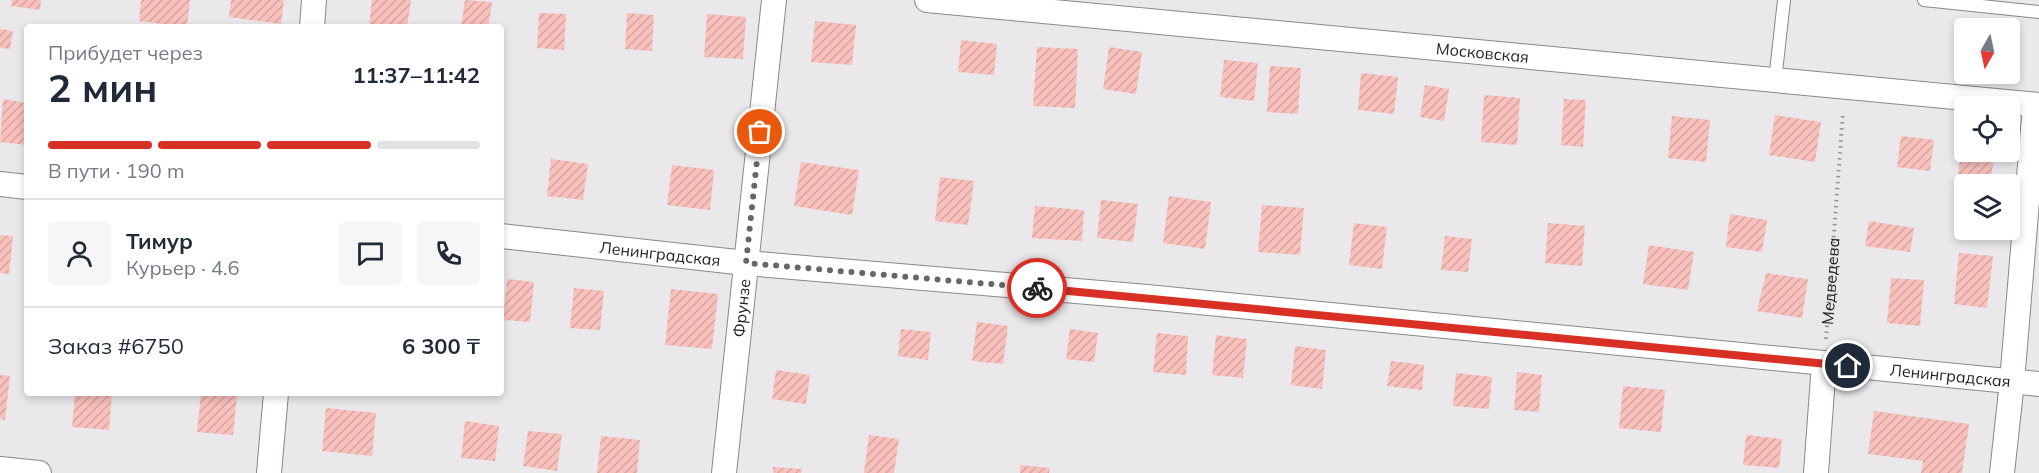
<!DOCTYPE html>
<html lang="ru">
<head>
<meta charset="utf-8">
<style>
	:root { --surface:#fff; --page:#f6f6f7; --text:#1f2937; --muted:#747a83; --line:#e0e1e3; --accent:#d93025 }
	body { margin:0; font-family:Mulish,sans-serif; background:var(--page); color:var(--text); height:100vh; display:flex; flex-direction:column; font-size:22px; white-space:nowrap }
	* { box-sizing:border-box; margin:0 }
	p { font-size:20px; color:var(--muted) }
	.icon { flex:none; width:33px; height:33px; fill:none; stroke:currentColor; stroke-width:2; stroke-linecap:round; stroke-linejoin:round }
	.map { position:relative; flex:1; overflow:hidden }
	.sheet { position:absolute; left:24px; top:24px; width:480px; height:372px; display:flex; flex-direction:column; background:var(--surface); border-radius:6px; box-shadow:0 3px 9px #0003 }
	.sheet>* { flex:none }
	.needle { width:39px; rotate:189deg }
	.buttons { position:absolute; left:1954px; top:18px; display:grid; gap:12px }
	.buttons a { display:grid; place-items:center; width:66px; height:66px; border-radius:6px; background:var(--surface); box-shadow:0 3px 9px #0003; font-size:30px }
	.pin { position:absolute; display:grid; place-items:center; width:51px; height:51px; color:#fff; margin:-26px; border:3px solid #fff; border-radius:50%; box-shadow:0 2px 6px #0007 }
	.courier { position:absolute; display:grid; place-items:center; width:60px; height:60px; margin:-30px; border:4px solid #d93025; border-radius:50%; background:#fff; color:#222; box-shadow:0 2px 8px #0007 }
	.head em { font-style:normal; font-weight:700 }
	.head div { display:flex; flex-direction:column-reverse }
	.head { display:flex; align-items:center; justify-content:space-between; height:102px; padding:0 24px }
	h1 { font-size:39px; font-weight:700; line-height:45px }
	.bar { display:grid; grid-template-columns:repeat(4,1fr); gap:9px 6px; align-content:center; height:72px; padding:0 24px }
	.bar i { height:8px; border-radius:4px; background:var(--line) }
	.bar .on { background:var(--accent) }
	.bar p { grid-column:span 4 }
	.line { display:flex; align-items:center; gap:15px; padding:0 24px; border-top:2px solid var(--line) }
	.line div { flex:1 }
	.round { display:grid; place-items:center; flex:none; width:63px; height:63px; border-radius:6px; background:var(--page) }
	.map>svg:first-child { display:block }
	.building { fill:url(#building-hatch) }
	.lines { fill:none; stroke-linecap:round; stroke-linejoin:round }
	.lane-casing { stroke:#8a888b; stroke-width:14 }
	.street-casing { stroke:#8a888b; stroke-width:26 }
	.path { stroke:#939294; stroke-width:4; stroke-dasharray:1.5 4.5; stroke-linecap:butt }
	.lane { stroke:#fff; stroke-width:12 }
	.street { stroke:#fff; stroke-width:24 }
	.done { stroke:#666567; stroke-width:6; stroke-dasharray:0 10.8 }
	.route { stroke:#d93025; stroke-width:8 }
	.labels { text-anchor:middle; stroke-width:6; stroke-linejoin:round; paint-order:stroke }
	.street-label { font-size:16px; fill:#1f1f20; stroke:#fff }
</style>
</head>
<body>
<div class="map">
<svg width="2039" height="473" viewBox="0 0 2039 473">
	<defs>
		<pattern id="building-hatch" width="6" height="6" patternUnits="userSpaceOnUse" patternTransform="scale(1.5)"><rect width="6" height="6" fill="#f9c0bc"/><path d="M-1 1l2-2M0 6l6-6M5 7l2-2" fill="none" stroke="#d5a5a1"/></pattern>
	</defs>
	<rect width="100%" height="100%" fill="#eae8eb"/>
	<path class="building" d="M12,0H41L40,10L11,6Z
		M141,0H190L187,27L139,21Z
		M231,0H284L281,24L229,17Z
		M372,0H411L407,27H369Z
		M465,0L492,2L488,27H461Z
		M539,13L566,14L564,50L537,48Z
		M627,13L654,15L652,51L625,49Z
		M707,14L746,17L743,59L704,57Z
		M815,21L856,25L852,65L811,62Z
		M0,29L13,31L10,49L0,48Z
		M961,40L997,44L994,75L958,72Z
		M1037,47L1078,49L1075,108L1033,106Z
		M1109,47L1142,52L1136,94L1103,89Z
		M1224,60L1258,63L1254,101L1220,97Z
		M1270,66L1301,68L1298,114L1267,112Z
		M1361,73L1398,77L1394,114L1358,110Z
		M1425,85L1449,89L1444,121L1420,117Z
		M1484,95L1520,98L1517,145L1481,142Z
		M3,99L27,103V145L0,142Z
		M1564,99L1586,100L1583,147L1561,145Z
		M1775,115L1821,122L1815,162L1769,155Z
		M1672,116L1710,120L1706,162L1668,158Z
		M1901,136L1934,140L1930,171L1897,167Z
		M1962,143H1965V152H1995L1991,178L1958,174Z
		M551,159L588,164L583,200L547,196Z
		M801,162L859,170L852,215L794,206Z
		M672,165L714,170L710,210L667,205Z
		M940,177L974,181L968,225L935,221Z
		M1169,196L1211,202L1205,249L1163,243Z
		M1101,200L1138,204L1133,242L1097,238Z
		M1262,205L1304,208L1300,255L1258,252Z
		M1035,206L1084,210L1082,241L1032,238Z
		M1730,214L1767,220L1762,252L1726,247Z
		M1869,221L1914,228L1910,252L1865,246Z
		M1354,223L1387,227L1382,269L1349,265Z
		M1548,223L1585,226L1582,266L1545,263Z
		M0,235L13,236L9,274L0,273Z
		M1445,236L1472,239L1468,272L1441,270Z
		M1649,245L1694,252L1688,290L1643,284Z
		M1959,253L1993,256L1987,308L1954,304Z
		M1766,273L1808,279L1802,318L1757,311Z
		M1891,278L1924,280L1920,326L1887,323Z
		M507,279L534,282L530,322L503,320Z
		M574,288L604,291L600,330L570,328Z
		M671,289L718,294L712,349L665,345Z
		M977,322L1008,326L1003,364L972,361Z
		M901,329L931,332L928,360L898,356Z
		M1070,329L1098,333L1094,362L1066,359Z
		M1157,333L1188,336L1186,375L1153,372Z
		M1216,335L1247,339L1243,378L1212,375Z
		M1295,346L1326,350L1322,389L1291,385Z
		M1391,361L1424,365L1422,390L1387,386Z
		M776,370L810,375L806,404L772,399Z
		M1517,372L1542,375L1539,412L1514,410Z
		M1456,373L1492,377L1489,409L1453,406Z
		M0,375L10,376L5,420L0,419Z
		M1623,386L1665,390L1661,432L1619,428Z
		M75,393H112L109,430L72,427Z
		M201,393L237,396L233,435L197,432Z
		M326,408L376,413L372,456L322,451Z
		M1874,411L1969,424L1962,473H1921L1923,461L1868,454Z
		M465,421L499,426L495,461L461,458Z
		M528,431L562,434L557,471L523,466Z
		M869,435L899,439L894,473H864Z
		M1746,435L1782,439L1779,468L1743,465Z
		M601,436L640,440L637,473H597Z
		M1020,465L1050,468L1049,473H1020Z
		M773,467L802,469L801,473H773Z"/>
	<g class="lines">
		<defs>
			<path id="lane" d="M1924,0L2039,12
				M1775,81L1784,0"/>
			<g id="street">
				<path id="s2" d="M927,0L2039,105"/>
				<path d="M312,27L314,0"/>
				<path d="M0,184L27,187"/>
				<path id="s3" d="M501,236L746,263L1147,297L2039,384"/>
				<path d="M0,469L39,473"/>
				<path d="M269,473L276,393"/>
				<path id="s4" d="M724,473L774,0"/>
				<path d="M1816,473L1824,363"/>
				<path d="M2002,473L2012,382L2035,105"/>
			</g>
		</defs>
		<use href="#lane" class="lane-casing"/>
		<use href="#street" class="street-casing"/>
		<path class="path" id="s1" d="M1826,339L1843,113"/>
		<use href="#lane" class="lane"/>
		<use href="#street" class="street"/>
	</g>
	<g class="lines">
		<path class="done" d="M760,132L746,263L1037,288"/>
		<path class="route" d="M1037,288L1848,366"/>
	</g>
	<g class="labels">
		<g class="street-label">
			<text dy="6" stroke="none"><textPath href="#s2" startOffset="558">Московская</textPath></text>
			<text dy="6" stroke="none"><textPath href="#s3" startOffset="160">Ленинградская</textPath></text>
			<text dy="6" stroke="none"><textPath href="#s1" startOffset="58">Медведева</textPath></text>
			<text dy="6" stroke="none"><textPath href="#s4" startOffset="166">Фрунзе</textPath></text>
			<text dy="6" stroke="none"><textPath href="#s3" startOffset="1456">Ленинградская</textPath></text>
		</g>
	</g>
</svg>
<div class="buttons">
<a><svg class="needle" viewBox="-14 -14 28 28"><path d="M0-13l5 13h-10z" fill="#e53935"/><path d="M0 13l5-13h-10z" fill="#747a83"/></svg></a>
<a><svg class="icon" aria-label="locate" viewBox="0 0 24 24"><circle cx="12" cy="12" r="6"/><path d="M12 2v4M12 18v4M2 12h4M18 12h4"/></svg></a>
<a><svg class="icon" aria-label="layers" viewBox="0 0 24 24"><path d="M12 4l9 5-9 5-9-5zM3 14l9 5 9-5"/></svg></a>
</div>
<div class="pin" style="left:760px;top:132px;background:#ea580c"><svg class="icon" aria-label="bag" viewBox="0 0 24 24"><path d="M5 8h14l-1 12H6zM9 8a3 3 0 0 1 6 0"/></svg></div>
<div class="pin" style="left:1848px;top:366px;background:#1f2937"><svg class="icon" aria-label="home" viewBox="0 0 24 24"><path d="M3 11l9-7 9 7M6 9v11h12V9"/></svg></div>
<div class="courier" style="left:1037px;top:288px"><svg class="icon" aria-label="bike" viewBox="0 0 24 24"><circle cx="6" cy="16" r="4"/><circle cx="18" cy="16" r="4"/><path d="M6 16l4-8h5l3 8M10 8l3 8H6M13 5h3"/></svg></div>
<section class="sheet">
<div class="head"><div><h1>2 мин</h1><p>Прибудет через</p></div><em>11:37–11:42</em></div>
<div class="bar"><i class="on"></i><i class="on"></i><i class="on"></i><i></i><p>В пути · 190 m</p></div>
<div class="line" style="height:108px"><a class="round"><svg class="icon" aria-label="person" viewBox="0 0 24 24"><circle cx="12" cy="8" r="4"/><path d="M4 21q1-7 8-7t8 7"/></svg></a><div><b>Тимур</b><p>Курьер · 4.6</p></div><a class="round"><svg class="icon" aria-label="chat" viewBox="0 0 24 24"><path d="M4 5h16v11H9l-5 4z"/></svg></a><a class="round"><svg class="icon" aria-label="phone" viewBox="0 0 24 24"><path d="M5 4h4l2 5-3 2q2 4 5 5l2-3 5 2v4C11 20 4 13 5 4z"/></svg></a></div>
<div class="line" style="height:78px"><div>Заказ #6750</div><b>6 300 ₸</b></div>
</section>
</div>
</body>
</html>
